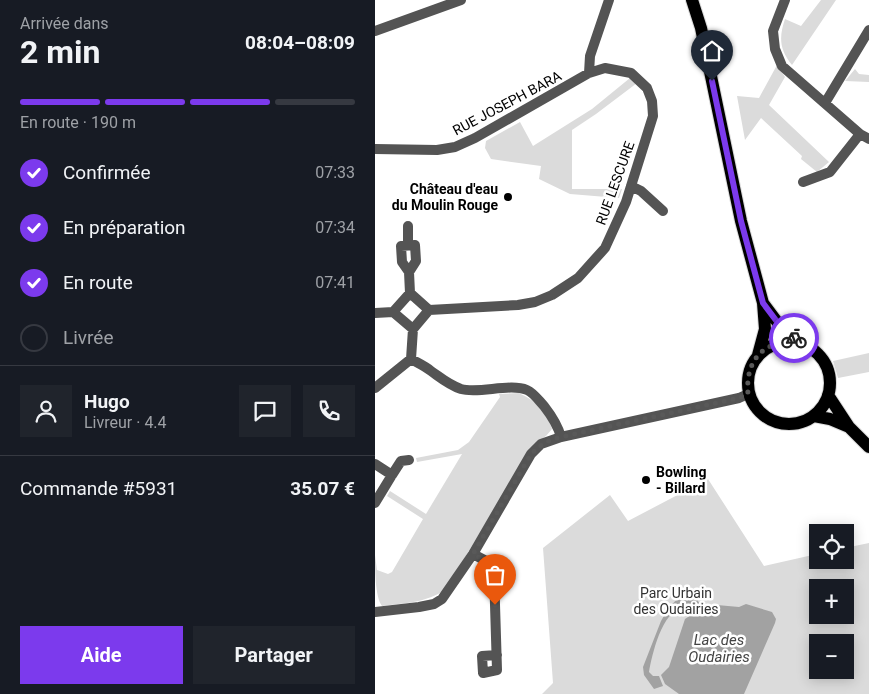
<!DOCTYPE html>
<html lang="fr">
<head>
<meta charset="utf-8">
<style>
	:root { --surface:#171b24; --page:#20242c; --text:#f1f3f6; --muted:#9ea1a6; --line:#363941; --accent:#7c3aed }
	body { margin:0; font-family:Roboto,sans-serif; background:var(--page); color:var(--text); height:100vh; display:flex; flex-direction:column; font-size:19px; white-space:nowrap }
	* { box-sizing:border-box; margin:0 }
	p { font-size:16px; color:var(--muted) }
	.icon { flex:none; width:28px; height:28px; fill:none; stroke:currentColor; stroke-width:2; stroke-linecap:round; stroke-linejoin:round }
	.map { position:relative; flex:1; overflow:hidden }
	.side { display:flex; flex-direction:column; background:var(--surface); width:375px }
	.side>* { flex:none }
	.tools { position:absolute; left:434px; top:524px; display:grid; gap:10px }
	.tools a { display:grid; place-items:center; width:45px; height:45px; border-radius:0px; background:var(--surface); box-shadow:0 2px 12px #0003; font-size:25px }
	.pin { position:absolute; display:grid; place-items:center; width:42px; height:42px; color:#fff; margin:-51px -21px; border-radius:50% 50% 50% 0; rotate:-45deg; box-shadow:0 0 5px #0007 }
	.pin .icon { rotate:45deg }
	.courier { position:absolute; display:grid; place-items:center; width:50px; height:50px; margin:-25px; border:4px solid #7c3aed; border-radius:50%; background:#fff; color:#222; box-shadow:0 1px 6px #0007 }
	.overview em { font-style:normal; font-weight:700 }
	.overview div { display:flex; flex-direction:column-reverse }
	.overview { display:flex; align-items:center; justify-content:space-between; height:85px; padding:0 20px }
	h1 { font-size:32px; font-weight:700; line-height:38px }
	.bar { display:grid; grid-template-columns:repeat(4,1fr); gap:8px 5px; align-content:center; height:60px; padding:0 20px }
	.bar i { height:6px; border-radius:4px; background:var(--line) }
	.bar .on { background:var(--accent) }
	.bar p { grid-column:span 4 }
	.line { display:flex; align-items:center; gap:12px; padding:0 20px; border-top:1px solid var(--line) }
	.line div { flex:1 }
	.round { display:grid; place-items:center; flex:none; width:52px; height:52px; border-radius:0px; background:var(--page) }
	ol { padding:0 20px; list-style:none }
	li { display:flex; align-items:center; gap:15px; height:55px }
	li p { margin-inline-start:auto }
	li .icon { padding:5px; border-radius:50%; background:var(--accent); color:#fff; stroke-width:4 }
	li:last-child { color:var(--muted) }
	li i { width:28px; height:28px; border:2px solid var(--line); border-radius:50% }
	.primary-button { display:flex; gap:10px; margin-top:auto; padding:10px 20px }
	.primary-button a { flex:1; height:58px; border-radius:0px; background:var(--accent); color:#fff; font-size:20px; font-weight:700; line-height:58px; text-align:center }
	.primary-button a+a { background:var(--page); color:var(--text) }
	main { display:flex; flex:1; min-height:0 }
	.map>svg:first-child { display:block }
	.green { fill:#dbdbdb; fill-rule:evenodd }
	.water { fill:#a2a2a2 }
	.lines { fill:none; stroke-linecap:round; stroke-linejoin:round }
	.primary-casing { stroke:#dbdbdb; stroke-width:14 }
	.street { stroke:#545454; stroke-width:10 }
	.primary { stroke:#000; stroke-width:12 }
	.done { stroke:#595959; stroke-width:5; stroke-dasharray:0 9 }
	.route { stroke:#7c3aed; stroke-width:6 }
	.poi-dot { fill:#000; stroke:#fff; stroke-width:2 }
	.labels { text-anchor:middle; stroke-width:5; stroke-linejoin:round; paint-order:stroke }
	.street-label { font-size:14px; fill:#000; stroke:#fff }
	.poi-label { font-size:14px; font-weight:bold; fill:#000; stroke:#fff; text-anchor:end }
	.park-label { font-size:14px; fill:#323232; stroke:#fff }
	.water-label { font-size:15px; font-style:italic; fill:#434343; stroke:#fff }
</style>
</head>
<body>
<main>
<section class="side">
<div class="overview"><div><h1>2 min</h1><p>Arrivée dans</p></div><em>08:04–08:09</em></div>
<div class="bar"><i class="on"></i><i class="on"></i><i class="on"></i><i></i><p>En route · 190 m</p></div>
<ol>
<li><svg class="icon" aria-label="check" viewBox="0 0 24 24"><path d="M5 12l5 5 9-10"/></svg>Confirmée<p>07:33</p></li>
<li><svg class="icon" aria-label="check" viewBox="0 0 24 24"><path d="M5 12l5 5 9-10"/></svg>En préparation<p>07:34</p></li>
<li><svg class="icon" aria-label="check" viewBox="0 0 24 24"><path d="M5 12l5 5 9-10"/></svg>En route<p>07:41</p></li>
<li><i></i>Livrée</li>
</ol>
<div class="line" style="height:90px"><a class="round"><svg class="icon" aria-label="person" viewBox="0 0 24 24"><circle cx="12" cy="8" r="4"/><path d="M4 21q1-7 8-7t8 7"/></svg></a><div><b>Hugo</b><p>Livreur · 4.4</p></div><a class="round"><svg class="icon" aria-label="chat" viewBox="0 0 24 24"><path d="M4 5h16v11H9l-5 4z"/></svg></a><a class="round"><svg class="icon" aria-label="phone" viewBox="0 0 24 24"><path d="M5 4h4l2 5-3 2q2 4 5 5l2-3 5 2v4C11 20 4 13 5 4z"/></svg></a></div>
<div class="line" style="height:65px"><div>Commande #5931</div><b>35.07 €</b></div>
<div class="primary-button"><a>Aide</a><a>Partager</a></div>
</section>
<div class="map">
<svg width="494" height="694" viewBox="0 0 494 694">
	<rect width="100%" height="100%" fill="#fff"/>
	<path class="green" d="M446,0H461L417,65C404,49 404,37 410,19L426,26Z
		M402,65L410,77L394,105L454,162L442,172L426,159L427,156L386,118L370,140L362,96L384,98Z
		M480,69L484,74L494,75V82L470,81Z
		M255,78L262,83L221,114L197,130V189H247L244,198L195,194L164,179L166,166L116,159L110,148L111,141L145,122L158,146L217,109Z
		M494,353V372L463,378L458,361Z
		M144,393C162,402 171,409 177,429L171,436L159,444L70,590C50,603 30,603 7,606C0,597 0,568 0,555L2,570L13,574L17,572L48,519L12,496L15,491L51,514L87,454L42,462L41,458L83,450L94,442L125,397L124,394Z
		M333,479L389,566L442,554V560H470V548L494,543V694H167L178,683L168,548L235,495L253,521ZM442,588H470V615H442ZM442,642H470V670H442Z"/>
	<path class="water" d="M314,598H321L326,606L342,605L364,607L371,604L397,612L401,619L400,623L369,694H304L290,684L286,675L294,667L310,619L316,615L314,610C289,600 277,655 274,672L278,676H284L288,686L279,689L269,675L268,667L286,621L293,609L302,599Z"/>
	<g class="lines">
		<defs>
			<path id="primary" d="M317,0L326,28L366,221L388,303L390,329L383,355
				M388,303L403,323L425,343
				M373 383a41 41 0 1 1 82 0a41 41 0 1 1-82 0Z
				M453,395L474,427L494,447
				M439,416L455,419L474,427"/>
		</defs>
		<use href="#primary" class="primary-casing"/>
		<path class="street" d="M410,0L398,31L400,49L407,66L485,134L494,139
			M0,31L86,0
			M214,73L215,56L234,0
			M450,103L494,30
			M0,149L62,150L80,147L100,138L214,73L230,68L256,73L272,88L277,101L278,116L251,202L230,248L203,278L177,295L160,302L143,305L54,310
			M428,182L455,172L485,134
			M256,186L266,191L288,211
			M33,226V245
			M34,272L27,262L26,246L40,245L41,261L34,272L35,293
			M35,293L54,310L38,329L18,312Z
			M0,313L18,312
			M36,359L38,329
			M0,388L36,359C43,363 50,366 56,371C66,378 74,385 86,389C104,394 135,383 152,390C159,393 164,401 169,406C176,415 183,426 186,437
			M0,464L17,475L0,503
			M17,475L26,461L34,460
			M98,554L113,562L119,572L122,670L108,673L107,656L122,655
			M0,612L44,607L59,604L67,599L98,554L156,454L166,444L186,437L364,398L373,394"/>
		<use href="#primary" class="primary"/>
	</g>
	<g class="lines">
		<path class="done" d="M120,605C119,579 124,567 98,554L156,454C165,445 173,440 186,437L364,398L373,394C370,360 389,338 425,343L419,338"/>
		<path class="route" d="M337,81L366,221L388,303L403,323L419,338"/>
	</g>
	<g class="poi-dot">
		<circle cx="133" cy="197" r="5"/>
		<circle cx="271" cy="480" r="5"/>
	</g>
	<g class="labels">
		<g class="street-label">
			<text transform="translate(132 103) rotate(-28)" y="5">RUE JOSEPH BARA</text>
			<text transform="translate(240 183) rotate(-70)" y="5">RUE LESCURE</text>
		</g>
		<g class="poi-label">
			<text x="123" y="194">Château d'eau<tspan x="123" dy="16">du Moulin Rouge</tspan></text>
			<text x="281" y="477" text-anchor="start">Bowling<tspan x="281" dy="16">- Billard</tspan></text>
		</g>
		<g class="park-label">
			<text x="301" y="598">Parc Urbain<tspan x="301" dy="16">des Oudairies</tspan></text>
		</g>
		<g class="water-label">
			<text x="344" y="645">Lac des<tspan x="344" dy="17">Oudairies</tspan></text>
		</g>
	</g>
</svg>
<div class="tools">
<a><svg class="icon" aria-label="locate" viewBox="0 0 24 24"><circle cx="12" cy="12" r="6"/><path d="M12 2v4M12 18v4M2 12h4M18 12h4"/></svg></a>
<a>+</a>
<a>−</a>
</div>
<div class="pin" style="left:120px;top:605px;background:#ea580c"><svg class="icon" aria-label="bag" viewBox="0 0 24 24"><path d="M5 8h14l-1 12H6zM9 8a3 3 0 0 1 6 0"/></svg></div>
<div class="pin" style="left:337px;top:81px;background:#1f2937"><svg class="icon" aria-label="home" viewBox="0 0 24 24"><path d="M3 11l9-7 9 7M6 9v11h12V9"/></svg></div>
<div class="courier" style="left:419px;top:338px"><svg class="icon" aria-label="bike" viewBox="0 0 24 24"><circle cx="6" cy="16" r="4"/><circle cx="18" cy="16" r="4"/><path d="M6 16l4-8h5l3 8M10 8l3 8H6M13 5h3"/></svg></div>
</div>
</main>
</body>
</html>
